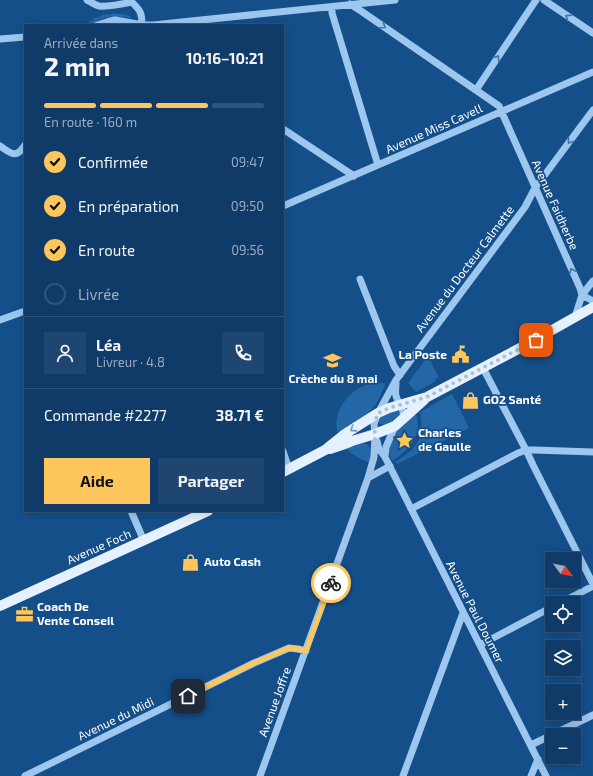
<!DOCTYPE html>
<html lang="fr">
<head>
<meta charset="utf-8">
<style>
	:root { --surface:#103b68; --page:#1e4671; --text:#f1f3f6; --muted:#9cadc0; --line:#30557c; --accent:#ffc65b }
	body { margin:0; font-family:"Exo 2",sans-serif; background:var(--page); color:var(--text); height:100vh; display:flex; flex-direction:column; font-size:15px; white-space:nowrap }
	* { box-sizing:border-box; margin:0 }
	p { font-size:13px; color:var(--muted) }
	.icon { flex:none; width:22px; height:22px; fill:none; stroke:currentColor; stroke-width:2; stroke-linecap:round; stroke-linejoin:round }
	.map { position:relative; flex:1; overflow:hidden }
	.side { position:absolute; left:24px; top:24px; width:260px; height:488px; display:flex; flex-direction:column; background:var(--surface); border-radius:0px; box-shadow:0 2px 10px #0003,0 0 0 1px var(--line) }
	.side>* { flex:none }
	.needle { width:26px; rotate:122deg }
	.buttons { position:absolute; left:545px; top:552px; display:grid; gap:8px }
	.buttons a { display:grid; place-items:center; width:36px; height:36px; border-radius:0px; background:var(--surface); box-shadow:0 2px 10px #0003,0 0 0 1px var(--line); font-size:20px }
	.pin { position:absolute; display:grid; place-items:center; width:34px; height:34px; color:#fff; margin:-17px; border-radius:8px; box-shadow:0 2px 6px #0006 }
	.courier { position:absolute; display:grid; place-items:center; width:40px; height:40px; margin:-20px; border:3px solid #ffc65b; border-radius:50%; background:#fff; color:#222; box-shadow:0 1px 5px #0007 }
	.headline em { font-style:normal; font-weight:700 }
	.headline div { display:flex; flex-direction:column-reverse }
	.headline { display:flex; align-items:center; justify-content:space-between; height:68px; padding:0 20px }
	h1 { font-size:26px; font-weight:700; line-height:30px }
	.bar { display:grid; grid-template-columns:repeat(4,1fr); gap:6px 4px; align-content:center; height:48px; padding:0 20px }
	.bar i { height:5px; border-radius:3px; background:var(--line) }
	.bar .on { background:var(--accent) }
	.bar p { grid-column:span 4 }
	.line { display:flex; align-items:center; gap:10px; padding:0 20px; border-top:1px solid var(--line) }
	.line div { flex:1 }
	.round { display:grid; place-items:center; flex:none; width:42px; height:42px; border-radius:0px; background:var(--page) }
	ol { padding:0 20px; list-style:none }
	li { display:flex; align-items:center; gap:12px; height:44px }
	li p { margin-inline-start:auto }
	li .icon { padding:4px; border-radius:50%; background:var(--accent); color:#111; stroke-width:4 }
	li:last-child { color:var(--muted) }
	li i { width:22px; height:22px; border:2px solid var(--line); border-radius:50% }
	.action { display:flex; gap:8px; margin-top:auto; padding:8px 20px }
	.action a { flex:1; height:46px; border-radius:0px; background:var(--accent); color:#111; font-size:16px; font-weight:700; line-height:46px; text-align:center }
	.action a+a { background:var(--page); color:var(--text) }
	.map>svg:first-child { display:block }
	.green { fill:#2467a7 }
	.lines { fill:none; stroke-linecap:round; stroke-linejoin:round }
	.minor { stroke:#9dc7ef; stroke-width:7 }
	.major { stroke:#e5f1ff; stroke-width:10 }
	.oneway { stroke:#3e73a8 }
	.oneway2 { stroke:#7398bf }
	.done { stroke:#adc1d6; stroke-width:4; stroke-dasharray:0 7.2 }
	.route { stroke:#ffc65b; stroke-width:5 }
	.labels { text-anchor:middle; stroke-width:3.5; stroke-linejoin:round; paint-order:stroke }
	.street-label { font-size:12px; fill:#fff; stroke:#154f8a }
	.poi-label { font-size:12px; font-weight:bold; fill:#fff; stroke:#154f8a; text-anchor:start }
</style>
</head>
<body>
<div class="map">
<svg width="593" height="776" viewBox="0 0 593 776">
	<rect width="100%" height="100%" fill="#154f8a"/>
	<path class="green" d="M114,13L116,14C121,13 127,15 131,17V18C121,17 111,16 101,19C96,21 92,25 86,25C89,22 89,22 93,20L94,18L100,17L102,15H105L106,14L108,15Z
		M428,356L439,378L435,379L436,381L416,392L408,383Z
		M376,383H384L385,385C381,395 376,406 368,413C359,421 348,427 338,433C332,417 344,397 358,389C364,385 369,384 376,383Z
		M452,394L469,428L397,464L395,462C417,448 425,439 420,412Z
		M396,410L399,412L401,415L399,419L384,425L379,423C380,414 389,413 396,410Z
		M415,412C424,435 410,449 392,461C391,458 389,455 389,452C386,439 407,421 415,412Z
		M357,443C373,442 372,450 370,463C360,459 354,456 346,448Z"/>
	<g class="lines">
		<path class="minor" d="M87,0C91,2 95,5 99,6C106,7 124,4 131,2
			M130,0C139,10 142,10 142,25
			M544,0L593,33
			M350,4L361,11L499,106L580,288L582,295L593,301
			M332,7V13L378,165
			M97,25L107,22L115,20L143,25H153L395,0
			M0,39L25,37
			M476,90L536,0
			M283,129L354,176
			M0,146C12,154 16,159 25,145
			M283,206L593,72
			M360,279L394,366L400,375
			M575,317L582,295L593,281
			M0,320L25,311
			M483,368L526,450L533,465L593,584
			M396,383C396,387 395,392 396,396C399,406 404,407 404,418
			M377,441L379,449L385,457L546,776
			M283,451L289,469
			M385,457L386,447L395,426
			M368,478L390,466
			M411,509L518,453L526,450H535L593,452
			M131,511L144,541
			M560,603L593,586
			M480,645L552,607
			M531,745L593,715
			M25,776L254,663L289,648L298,649L306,651
			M260,776L368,478L374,457L375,434L374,424L378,413L396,380L525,207L535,188L593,110
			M403,776L463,613
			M531,776L538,759"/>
		<path class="major" d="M330,449L342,445L352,441L375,434L395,426L424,400
			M283,472L325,450L345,434L378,413L389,408L427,397L522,347L593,307
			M0,606L208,511"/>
	</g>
	<defs><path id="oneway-chevron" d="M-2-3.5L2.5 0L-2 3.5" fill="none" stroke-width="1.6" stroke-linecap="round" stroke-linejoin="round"/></defs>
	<g class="oneway">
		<use href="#oneway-chevron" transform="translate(568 17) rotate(-146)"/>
		<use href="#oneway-chevron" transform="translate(383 26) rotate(35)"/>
		<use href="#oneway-chevron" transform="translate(497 58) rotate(-56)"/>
		<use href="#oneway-chevron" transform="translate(570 141) rotate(127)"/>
		<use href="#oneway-chevron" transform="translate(572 271) rotate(-114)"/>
	</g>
	<use class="oneway2" href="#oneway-chevron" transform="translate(353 429) rotate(147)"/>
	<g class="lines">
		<path class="done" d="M331,583L368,478L374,457L375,434L374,424L378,413L389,408L427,397L536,340"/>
		<path class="route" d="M188,696L254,663L289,648L298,649L306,651L331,583"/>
	</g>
	<defs>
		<symbol id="civic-bare" viewBox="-9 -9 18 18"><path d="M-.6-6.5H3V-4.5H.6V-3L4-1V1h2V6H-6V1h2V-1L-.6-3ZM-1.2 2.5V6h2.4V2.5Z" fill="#ffc65b" stroke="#154f8a" stroke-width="2.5" paint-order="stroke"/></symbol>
		<symbol id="school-bare" viewBox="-9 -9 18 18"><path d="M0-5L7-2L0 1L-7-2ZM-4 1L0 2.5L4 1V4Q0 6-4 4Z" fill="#ffc65b" stroke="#154f8a" stroke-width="2.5" paint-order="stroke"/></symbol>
		<symbol id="shop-bare" viewBox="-9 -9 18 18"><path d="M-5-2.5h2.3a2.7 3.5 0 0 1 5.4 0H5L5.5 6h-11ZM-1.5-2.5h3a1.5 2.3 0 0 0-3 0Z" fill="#ffc65b" stroke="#154f8a" stroke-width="2.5" paint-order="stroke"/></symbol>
		<symbol id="sight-bare" viewBox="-9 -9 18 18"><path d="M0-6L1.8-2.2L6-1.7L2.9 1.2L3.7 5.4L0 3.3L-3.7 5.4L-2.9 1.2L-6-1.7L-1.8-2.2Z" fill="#ffc65b" stroke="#154f8a" stroke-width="2.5" paint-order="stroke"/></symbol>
		<symbol id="office-bare" viewBox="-9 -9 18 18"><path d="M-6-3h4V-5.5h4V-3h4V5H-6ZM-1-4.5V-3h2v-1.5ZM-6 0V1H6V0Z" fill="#ffc65b" stroke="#154f8a" stroke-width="2.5" paint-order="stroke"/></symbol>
	</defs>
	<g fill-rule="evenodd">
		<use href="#civic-bare" x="448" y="342" width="25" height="25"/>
		<use href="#school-bare" x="320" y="348" width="25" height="25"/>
		<use href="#shop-bare" x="458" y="388" width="25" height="25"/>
		<use href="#sight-bare" x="392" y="428" width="25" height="25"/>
		<use href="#shop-bare" x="178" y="550" width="25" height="25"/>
		<use href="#office-bare" x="12" y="602" width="25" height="25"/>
	</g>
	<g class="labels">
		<g class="street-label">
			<text transform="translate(434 129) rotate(-24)" y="4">Avenue Miss Cavell</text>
			<text transform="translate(555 205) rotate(66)" y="4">Avenue Faidherbe</text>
			<text transform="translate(465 269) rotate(-53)" y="4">Avenue du Docteur Calmette</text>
			<text transform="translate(99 547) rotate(-24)" y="4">Avenue Foch</text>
			<text transform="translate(475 612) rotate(63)" y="4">Avenue Paul Doumer</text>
			<text transform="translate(275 702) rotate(-70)" y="4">Avenue Joffre</text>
			<text transform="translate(116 719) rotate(-26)" y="4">Avenue du Midi</text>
		</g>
		<g class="poi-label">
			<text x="447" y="359" text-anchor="end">La Poste</text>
			<text x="333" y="383" text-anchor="middle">Crèche du 8 mai</text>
			<text x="483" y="404">GO2 Santé</text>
			<text x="418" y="437">Charles<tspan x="418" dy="14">de Gaulle</tspan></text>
			<text x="204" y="566">Auto Cash</text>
			<text x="37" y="611">Coach De<tspan x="37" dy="14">Vente Conseil</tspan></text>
		</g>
	</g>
</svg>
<div class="buttons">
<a><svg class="needle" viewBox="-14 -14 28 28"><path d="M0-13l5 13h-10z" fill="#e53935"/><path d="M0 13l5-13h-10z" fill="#9cadc0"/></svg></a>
<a><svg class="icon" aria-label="locate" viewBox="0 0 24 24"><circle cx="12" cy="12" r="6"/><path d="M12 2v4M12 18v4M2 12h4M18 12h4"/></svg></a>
<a><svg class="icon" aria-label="layers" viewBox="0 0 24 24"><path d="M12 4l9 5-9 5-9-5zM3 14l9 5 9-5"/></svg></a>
<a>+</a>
<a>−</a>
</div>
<div class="pin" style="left:536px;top:340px;background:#ea580c"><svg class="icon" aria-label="bag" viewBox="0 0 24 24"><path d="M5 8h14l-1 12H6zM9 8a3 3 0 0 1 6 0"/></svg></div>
<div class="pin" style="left:188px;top:696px;background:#1f2937"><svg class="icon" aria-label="home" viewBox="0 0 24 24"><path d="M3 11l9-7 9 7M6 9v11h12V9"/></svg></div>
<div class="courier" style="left:331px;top:583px"><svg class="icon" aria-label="bike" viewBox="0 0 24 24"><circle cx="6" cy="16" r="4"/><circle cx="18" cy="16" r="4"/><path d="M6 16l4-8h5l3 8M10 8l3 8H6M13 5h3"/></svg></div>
<section class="side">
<div class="headline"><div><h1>2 min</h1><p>Arrivée dans</p></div><em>10:16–10:21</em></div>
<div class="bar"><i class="on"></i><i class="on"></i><i class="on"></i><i></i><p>En route · 160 m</p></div>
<ol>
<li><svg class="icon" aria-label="check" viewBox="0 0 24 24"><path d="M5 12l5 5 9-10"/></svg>Confirmée<p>09:47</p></li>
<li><svg class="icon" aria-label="check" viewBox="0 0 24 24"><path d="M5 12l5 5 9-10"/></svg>En préparation<p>09:50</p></li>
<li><svg class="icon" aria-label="check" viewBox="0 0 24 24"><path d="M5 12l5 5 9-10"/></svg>En route<p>09:56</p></li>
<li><i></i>Livrée</li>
</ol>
<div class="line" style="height:72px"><a class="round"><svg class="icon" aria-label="person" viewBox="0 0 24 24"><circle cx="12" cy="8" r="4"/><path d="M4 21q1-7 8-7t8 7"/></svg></a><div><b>Léa</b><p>Livreur · 4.8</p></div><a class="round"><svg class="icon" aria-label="phone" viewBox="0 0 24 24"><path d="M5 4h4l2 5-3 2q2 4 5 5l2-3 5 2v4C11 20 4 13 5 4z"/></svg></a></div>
<div class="line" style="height:52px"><div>Commande #2277</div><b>38.71 €</b></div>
<div class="action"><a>Aide</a><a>Partager</a></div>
</section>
</div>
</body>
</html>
